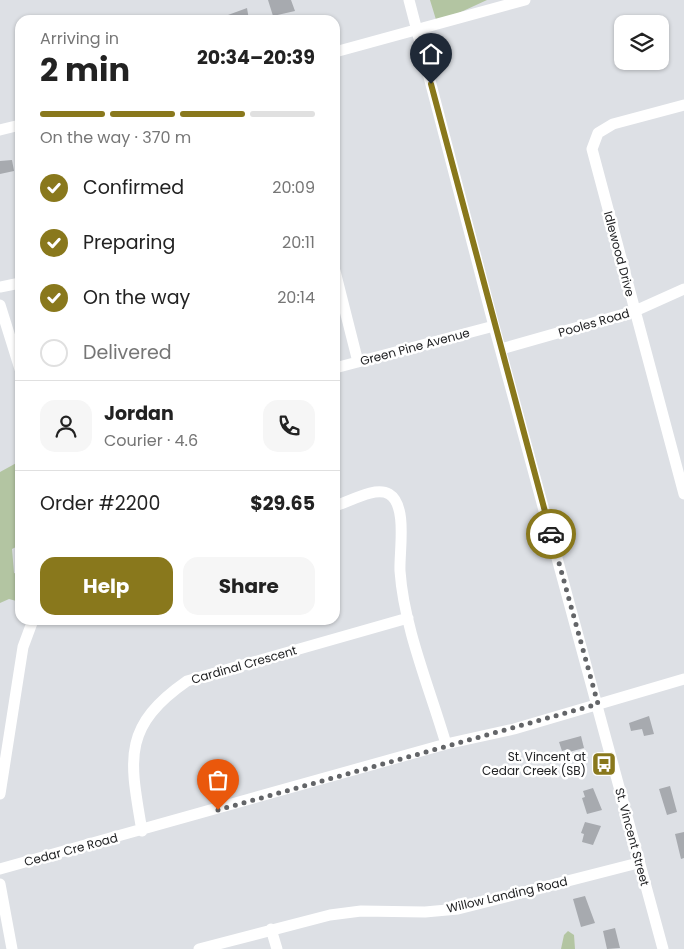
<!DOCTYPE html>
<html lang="en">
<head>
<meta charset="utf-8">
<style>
	:root { --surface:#fff; --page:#f6f6f6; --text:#222; --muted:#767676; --line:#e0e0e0; --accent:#89781c }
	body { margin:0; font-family:Poppins,sans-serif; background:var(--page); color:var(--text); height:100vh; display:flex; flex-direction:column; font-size:19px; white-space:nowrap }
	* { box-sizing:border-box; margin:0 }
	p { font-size:16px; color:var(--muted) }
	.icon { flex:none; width:28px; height:28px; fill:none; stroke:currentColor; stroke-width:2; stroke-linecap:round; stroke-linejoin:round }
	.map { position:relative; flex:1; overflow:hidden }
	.panel { position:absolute; left:15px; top:15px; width:325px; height:610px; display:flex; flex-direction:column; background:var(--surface); border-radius:15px; box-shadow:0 1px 4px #0004 }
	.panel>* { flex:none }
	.buttons { position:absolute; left:614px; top:15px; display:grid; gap:10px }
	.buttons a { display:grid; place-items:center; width:55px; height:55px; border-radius:10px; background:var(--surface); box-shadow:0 1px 4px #0004; font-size:25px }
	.pin { position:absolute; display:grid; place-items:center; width:42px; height:42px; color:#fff; margin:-51px -21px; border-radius:50% 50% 50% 0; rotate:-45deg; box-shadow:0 0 5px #0007 }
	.pin .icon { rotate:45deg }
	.courier { position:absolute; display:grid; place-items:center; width:50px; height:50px; margin:-25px; border:4px solid #89781c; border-radius:50%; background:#fff; color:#222; box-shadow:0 1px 6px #0007 }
	.overview em { font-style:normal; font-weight:700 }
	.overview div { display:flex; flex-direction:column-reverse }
	.overview { display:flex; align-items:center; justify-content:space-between; height:85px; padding:0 25px }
	h1 { font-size:32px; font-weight:700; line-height:38px }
	.bar { display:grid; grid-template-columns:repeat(4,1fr); gap:8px 5px; align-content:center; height:60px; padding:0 25px }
	.bar i { height:6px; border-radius:4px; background:var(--line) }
	.bar .selected { background:var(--accent) }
	.bar p { grid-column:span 4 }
	.line { display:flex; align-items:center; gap:12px; padding:0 25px; border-top:1px solid var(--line) }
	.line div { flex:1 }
	.round { display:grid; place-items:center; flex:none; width:52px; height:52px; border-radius:15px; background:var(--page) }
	ol { padding:0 25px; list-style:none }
	li { display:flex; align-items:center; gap:15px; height:55px }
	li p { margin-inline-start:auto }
	li .icon { padding:5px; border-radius:50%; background:var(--accent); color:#fff; stroke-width:4 }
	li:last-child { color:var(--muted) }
	li i { width:28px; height:28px; border:2px solid var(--line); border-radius:50% }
	.primary-button { display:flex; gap:10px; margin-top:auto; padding:10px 25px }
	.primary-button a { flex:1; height:58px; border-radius:15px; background:var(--accent); color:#fff; font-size:20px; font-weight:700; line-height:58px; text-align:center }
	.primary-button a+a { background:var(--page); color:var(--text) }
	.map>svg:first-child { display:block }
	.green { fill:#b3c5a2 }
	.building { fill:#a7aaaf }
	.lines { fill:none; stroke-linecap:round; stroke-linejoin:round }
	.minor { stroke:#fff; stroke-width:11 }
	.done { stroke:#636568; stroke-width:5; stroke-dasharray:0 9 }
	.route { stroke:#89781c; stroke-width:6 }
	.labels { text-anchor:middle; stroke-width:5; stroke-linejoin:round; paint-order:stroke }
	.street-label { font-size:12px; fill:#222325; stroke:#fff }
	.poi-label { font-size:12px; fill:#222325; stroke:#fff; text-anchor:end }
</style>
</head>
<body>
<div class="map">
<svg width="684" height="949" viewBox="0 0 684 949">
	<rect width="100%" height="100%" fill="#dde0e5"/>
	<path class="green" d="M430,0H487L437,23Z
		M20,461V545L12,549L14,573L20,575V602L9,599L0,603V472Z
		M568,931L574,935L575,949H561L564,935Z"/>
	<path class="building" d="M268,0H291L295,11L273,16Z
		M247,8L249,20H230L228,15Z
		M12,160L14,171L0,174V161Z
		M649,716L654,734L644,736L642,729L631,731L629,723Z
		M581,736L584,748L569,752L568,749L562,751L559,742Z
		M670,786L677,812L667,815L659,789Z
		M593,788L602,810L587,814L582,798L585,797L583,791Z
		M585,822L601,826L593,845L582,842L584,834L581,833Z
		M684,832V858L681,859L675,834Z
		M585,896L595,923L581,927L573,899Z
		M615,928L620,948L607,949L603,931Z"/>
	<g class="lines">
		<path class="minor" d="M409,0L494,326L663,949
			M335,52L525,0
			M684,105L613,124L598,133L592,149L684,494
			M0,130L20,125
			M335,271L358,362
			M0,287L20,283
			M0,305L20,369
			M501,349L635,311L684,289
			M335,368L494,326
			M335,506C349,502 375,486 389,494C408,505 399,552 400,571C404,628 430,689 446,744
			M0,794L23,647L33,620
			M142,831C130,760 121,727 187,681L408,618
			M0,869L446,744L514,729L684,679
			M0,884L12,949
			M271,929L277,949
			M199,949L330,915L361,911L425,912L458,909L638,863"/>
	</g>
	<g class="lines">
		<path class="done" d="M218,810L598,704L551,534"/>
		<path class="route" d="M431,84L551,534"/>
	</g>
	<defs>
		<symbol id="bus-square" viewBox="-11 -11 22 22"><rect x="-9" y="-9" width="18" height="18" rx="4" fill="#89781c" stroke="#fff"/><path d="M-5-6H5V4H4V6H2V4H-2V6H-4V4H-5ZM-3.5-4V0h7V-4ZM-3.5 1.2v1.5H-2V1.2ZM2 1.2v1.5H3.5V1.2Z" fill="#fff"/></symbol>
	</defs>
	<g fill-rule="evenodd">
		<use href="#bus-square" x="590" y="750" width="28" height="28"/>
	</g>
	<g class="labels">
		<g class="street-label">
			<text transform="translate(619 254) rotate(75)" y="4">Idlewood Drive</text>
			<text transform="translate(594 323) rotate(-16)" y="4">Pooles Road</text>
			<text transform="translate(415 347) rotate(-15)" y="4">Green Pine Avenue</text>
			<text transform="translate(244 665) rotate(-16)" y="4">Cardinal Crescent</text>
			<text transform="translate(632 837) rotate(75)" y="4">St. Vincent Street</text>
			<text transform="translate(71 850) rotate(-15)" y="4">Cedar Cre Road</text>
			<text transform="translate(507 895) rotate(-13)" y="4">Willow Landing Road</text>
		</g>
		<g class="poi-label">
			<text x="586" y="761">St. Vincent at<tspan x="586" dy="14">Cedar Creek (SB)</tspan></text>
		</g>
	</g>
</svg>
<div class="buttons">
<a><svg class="icon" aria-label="layers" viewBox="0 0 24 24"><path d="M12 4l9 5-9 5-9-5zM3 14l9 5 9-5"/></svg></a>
</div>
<div class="pin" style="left:218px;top:810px;background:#ea580c"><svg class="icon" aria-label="bag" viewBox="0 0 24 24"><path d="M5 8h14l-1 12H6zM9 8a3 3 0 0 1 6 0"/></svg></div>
<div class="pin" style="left:431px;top:84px;background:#1f2937"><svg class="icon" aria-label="home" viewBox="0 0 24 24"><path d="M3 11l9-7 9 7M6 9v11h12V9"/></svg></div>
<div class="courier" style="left:551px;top:534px"><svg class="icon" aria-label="car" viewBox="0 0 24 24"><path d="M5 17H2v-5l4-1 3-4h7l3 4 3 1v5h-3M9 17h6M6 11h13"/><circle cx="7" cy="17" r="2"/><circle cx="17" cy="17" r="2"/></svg></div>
<section class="panel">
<div class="overview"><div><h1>2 min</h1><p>Arriving in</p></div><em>20:34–20:39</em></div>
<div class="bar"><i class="selected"></i><i class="selected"></i><i class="selected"></i><i></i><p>On the way · 370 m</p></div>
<ol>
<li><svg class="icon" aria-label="check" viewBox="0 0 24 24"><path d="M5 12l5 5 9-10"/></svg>Confirmed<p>20:09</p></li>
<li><svg class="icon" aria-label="check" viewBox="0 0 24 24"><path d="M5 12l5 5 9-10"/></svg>Preparing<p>20:11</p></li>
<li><svg class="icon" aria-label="check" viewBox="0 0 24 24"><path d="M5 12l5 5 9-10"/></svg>On the way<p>20:14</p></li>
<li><i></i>Delivered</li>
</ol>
<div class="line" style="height:90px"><a class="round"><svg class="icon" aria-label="person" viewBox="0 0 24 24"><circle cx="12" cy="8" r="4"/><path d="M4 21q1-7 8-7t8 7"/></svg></a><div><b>Jordan</b><p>Courier · 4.6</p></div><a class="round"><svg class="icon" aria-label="phone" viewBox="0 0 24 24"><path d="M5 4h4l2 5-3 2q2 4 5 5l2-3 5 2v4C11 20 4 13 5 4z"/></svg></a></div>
<div class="line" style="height:65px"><div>Order #2200</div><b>$29.65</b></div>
<div class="primary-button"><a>Help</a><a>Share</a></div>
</section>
</div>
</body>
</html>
